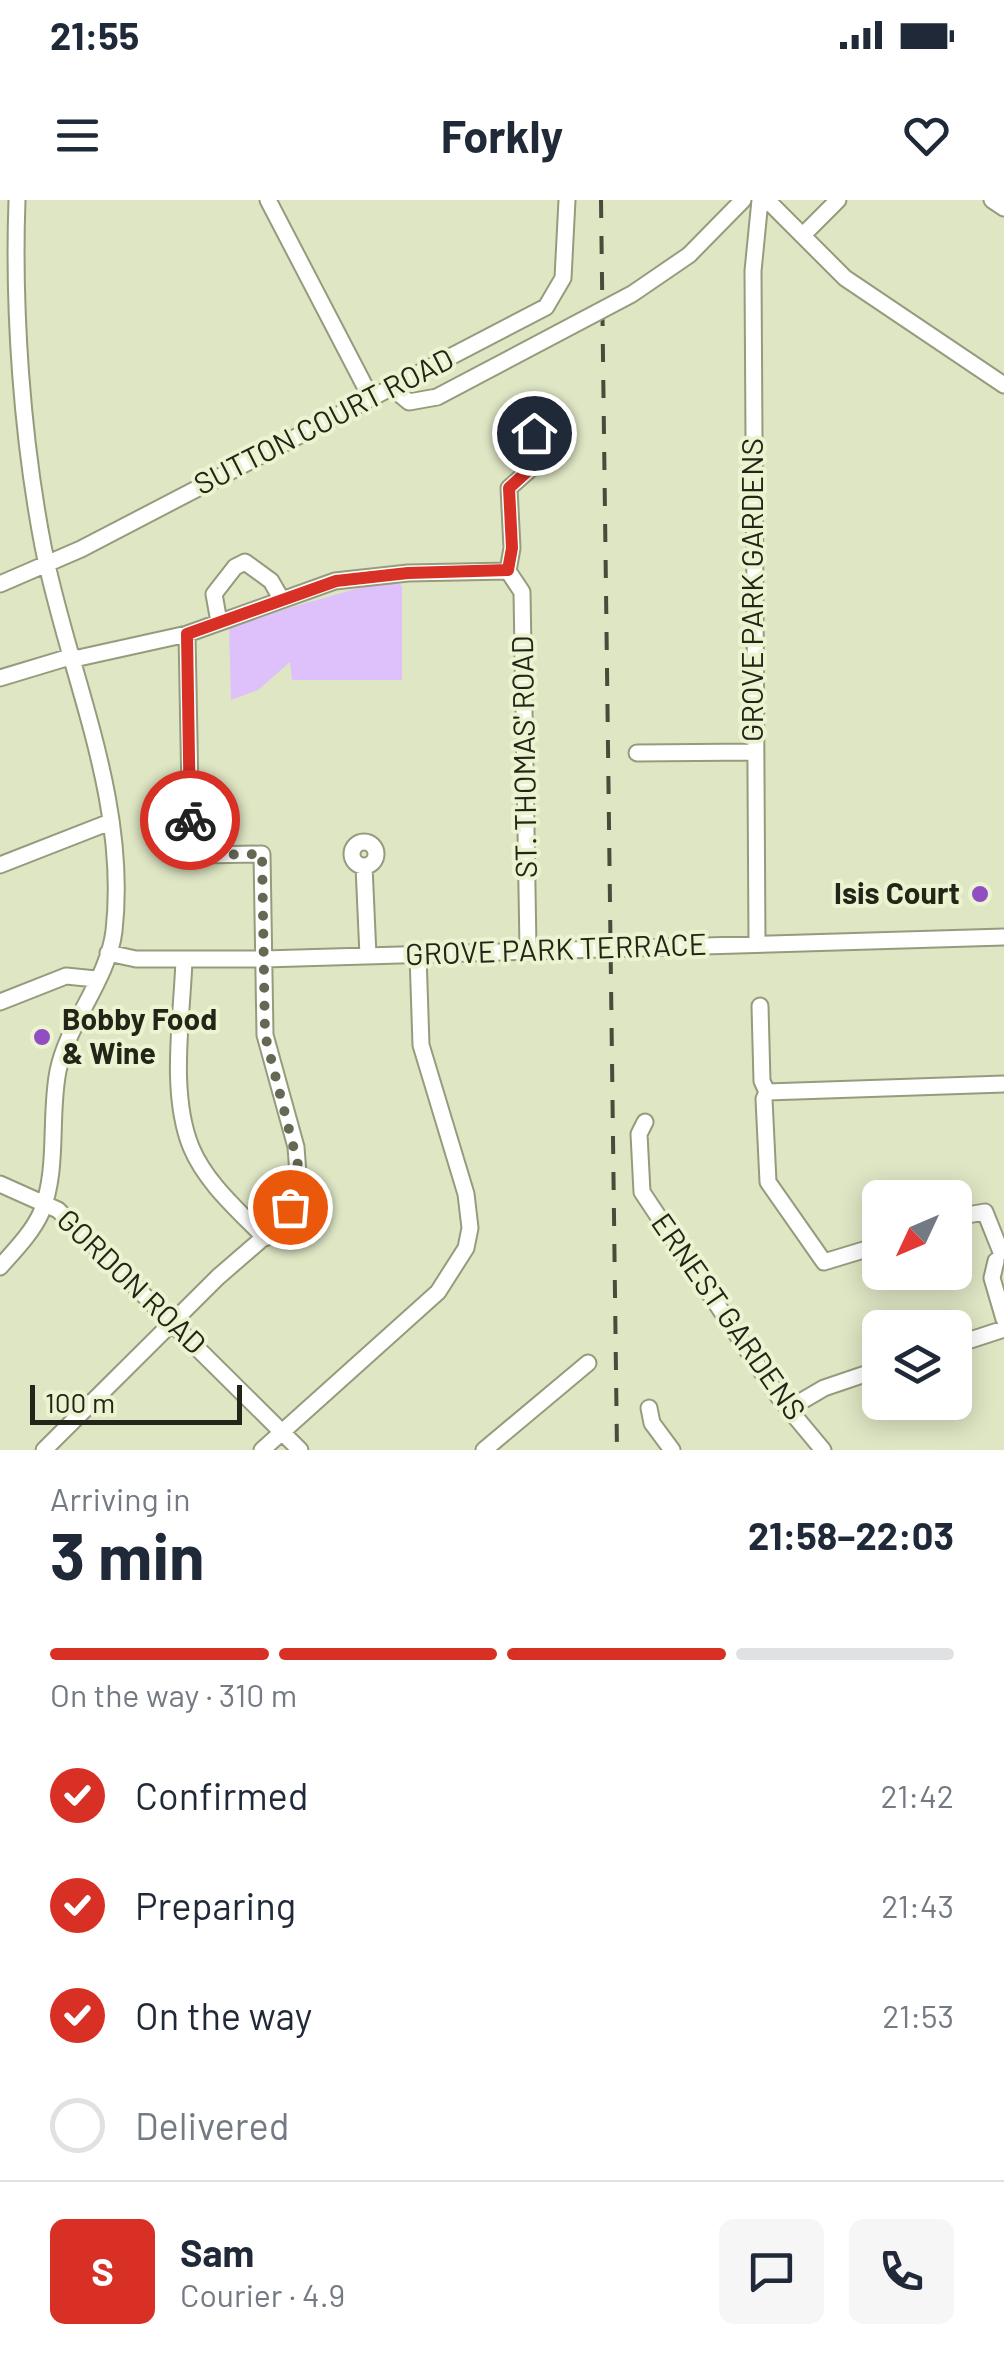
<!DOCTYPE html>
<html lang="en">
<head>
<meta charset="utf-8">
<style>
	:root { --surface:#fff; --page:#f6f6f7; --text:#1f2937; --muted:#747a83; --line:#e0e1e3; --accent:#d93025 }
	body { margin:0; font-family:Barlow,sans-serif; background:var(--page); color:var(--text); height:100vh; display:flex; flex-direction:column; font-size:38px; white-space:nowrap }
	* { box-sizing:border-box; margin:0 }
	p { font-size:32px; color:var(--muted) }
	.icon { flex:none; width:55px; height:55px; fill:none; stroke:currentColor; stroke-width:2; stroke-linecap:round; stroke-linejoin:round }
	.map { position:relative; height:1250px; overflow:hidden }
	.drawer { display:flex; flex-direction:column; background:var(--surface); flex:1 }
	.drawer>* { flex:none }
	.needle { width:65px; rotate:226deg }
	.controls { position:absolute; left:862px; top:980px; display:grid; gap:20px }
	.controls a { display:grid; place-items:center; width:110px; height:110px; border-radius:15px; background:var(--surface); box-shadow:0 5px 25px #0003; font-size:50px }
	.scale { position:absolute; left:30px; bottom:25px; width:212px; box-sizing:border-box; padding-left:10px; border:5px solid #222518; border-top:0; font-size:28px; line-height:35px; white-space:nowrap; color:#222518; -webkit-text-stroke:8px #ebf3d1; paint-order:stroke }
	.pin { position:absolute; display:grid; place-items:center; width:85px; height:85px; color:#fff; margin:-42px; border:5px solid #fff; border-radius:50%; box-shadow:0 2px 10px #0007 }
	.courier { position:absolute; display:grid; place-items:center; width:100px; height:100px; margin:-50px; border:8px solid #d93025; border-radius:50%; background:#fff; color:#222; box-shadow:0 2px 12px #0007 }
	.head em { font-style:normal; font-weight:700 }
	.head div { display:flex; flex-direction:column-reverse }
	.head { display:flex; align-items:center; justify-content:space-between; height:170px; padding:0 50px }
	h1 { font-size:65px; font-weight:700; line-height:75px }
	.bar { display:grid; grid-template-columns:repeat(4,1fr); gap:15px 10px; align-content:center; height:120px; padding:0 50px }
	.bar i { height:12px; border-radius:8px; background:var(--line) }
	.bar .active { background:var(--accent) }
	.bar p { grid-column:span 4 }
	.line { display:flex; align-items:center; gap:25px; padding:0 50px; border-top:2px solid var(--line) }
	.line div { flex:1 }
	.round { display:grid; place-items:center; flex:none; width:105px; height:105px; border-radius:15px; background:var(--page) }
	ol { padding:0 50px; list-style:none }
	li { display:flex; align-items:center; gap:30px; height:110px }
	li p { margin-inline-start:auto }
	li .icon { padding:10px; border-radius:50%; background:var(--accent); color:#fff; stroke-width:4 }
	li:last-child { color:var(--muted) }
	li i { width:55px; height:55px; border:5px solid var(--line); border-radius:50% }
	.status { display:flex; justify-content:space-between; align-items:center; height:70px; padding:0 50px; background:var(--surface); direction:ltr }
	.status svg { height:28px; fill:currentColor }
	header { display:flex; justify-content:space-between; align-items:center; height:130px; padding:0 50px; background:var(--surface); font-size:45px; font-weight:700 }
	.map>svg:first-child { display:block }
	.green { fill:#dec0fa }
	.lines { fill:none; stroke-linecap:round; stroke-linejoin:round }
	.minor-casing { stroke:#949c7c; stroke-width:19 }
	.minor { stroke:#fff; stroke-width:15 }
	.rail { stroke:#484c3b; stroke-width:4; stroke-dasharray:18 18; stroke-linecap:butt }
	.minor-bridge-casing { stroke:#949c7c; stroke-width:19; stroke-linecap:butt }
	.minor-bridge { stroke:#fff; stroke-width:15 }
	.done { stroke:#646954; stroke-width:10; stroke-dasharray:0 18 }
	.route { stroke:#d93025; stroke-width:12 }
	.poi-dot { fill:#914ec2; stroke:#ebf3d1; stroke-width:4 }
	.labels { text-anchor:middle; stroke-width:8; stroke-linejoin:round; paint-order:stroke }
	.street-label { font-size:30px; fill:#222518; stroke:#ebf3d1 }
	.poi-label { font-size:30px; font-weight:bold; fill:#222518; stroke:#ebf3d1; text-anchor:end }
</style>
</head>
<body>
<div class="status"><b>21:55</b><svg viewBox="0 0 49 12"><path d="M0 12V9h3v3zM5 12V6h3v6zM10 12V3h3v9zM15 12V0h3v12zM26 1h20v11H26zM47 4h2v5h-2z"/></svg></div>
<header><svg class="icon" aria-label="menu" viewBox="0 0 24 24"><path d="M4 6h16M4 12h16M4 18h16"/></svg>Forkly<svg class="icon" aria-label="heart" viewBox="0 0 24 24"><path d="M12 20l-8-8c-3-5 5-10 8-4 3-6 11-1 8 4z"/></svg></header>
<div class="map">
<svg width="1004" height="1250" viewBox="0 0 1004 1250">
	<rect width="100%" height="100%" fill="#dee6c4"/>
	<path class="green" d="M394,378L402,386V480H292L290,462L258,490L231,500L229,425Z"/>
	<g class="lines">
		<defs>
			<path id="minor" d="M268,0L371,198
				M767,0L845,78L1004,185
				M992,0L1004,8
				M803,35L838,0
				M689,55L743,0
				M392,188L409,202L437,197
				M508,371L512,348L509,288L535,265L534,201
				M0,384L81,349L546,107L563,78L567,0
				M219,422L214,394L235,367L245,362L271,381L282,400
				M74,459L187,434L335,381L408,373L508,371L522,392L528,748
				M0,478L73,456
				M637,553L754,552
				M352 654a12 12 0 1 1 24 0a12 12 0 1 1-24 0Z
				M0,665L110,622
				M364,666L368,756
				M757,743L753,71L760,0
				M108,753L136,759H264L1004,737
				M184,760C182,818 169,892 191,947C206,983 238,1010 265,1038
				M0,802L66,776L96,779
				M760,806L762,881L767,892L764,899L768,982L824,1062L880,1045
				M767,892L1004,884
				M645,922L639,934L642,992L778,1196L823,1250
				M0,984L58,1010L300,1250
				M955,1017L985,1012L1001,1052
				M996,1061L992,1078L1004,1119
				M0,1067C14,1051 32,1033 41,1013C59,970 49,916 58,871C68,822 108,780 114,731C129,598 68,473 43,346C22,237 13,111 17,0
				M955,1145L1004,1129
				M649,1208L652,1223L672,1250
				M788,1209L824,1188L880,1169
				M44,1250L218,1077L277,1026L293,999L298,974L296,947L265,835L262,654L202,655L191,646L187,434
				M262,1250L438,1092L466,1048L470,1028L466,994L421,845L418,755
				M484,1250L588,1163"/>
		</defs>
		<use href="#minor" class="minor-casing"/>
		<use href="#minor" class="minor"/>
		<path class="rail" d="M601,0L617,1250"/>
		<defs>
			<path id="minor-bridge" d="M437,197L632,94L689,55"/>
		</defs>
		<use href="#minor-bridge" class="minor-bridge-casing"/>
		<use href="#minor-bridge" class="minor-bridge"/>
	</g>
	<g class="lines">
		<path class="done" d="M190,620L191,646L202,655L262,654L265,835L298,965L290,1007"/>
		<path class="route" d="M190,620L187,434L336,381L408,373L508,370L512,348L509,288L534,265V233"/>
	</g>
	<g class="poi-dot">
		<circle cx="980" cy="694" r="10"/>
		<circle cx="42" cy="837" r="10"/>
	</g>
	<g class="labels">
		<g class="street-label">
			<text transform="translate(324 222) rotate(-27)" y="10">SUTTON COURT ROAD</text>
			<text transform="translate(753 390) rotate(-90)" y="10">GROVE PARK GARDENS</text>
			<text transform="translate(525 557) rotate(-91)" y="10">ST. THOMAS' ROAD</text>
			<text transform="translate(556 750) rotate(-2)" y="10">GROVE PARK TERRACE</text>
			<text transform="translate(131 1082) rotate(44)" y="10">GORDON ROAD</text>
			<text transform="translate(728 1117) rotate(55)" y="10">ERNEST GARDENS</text>
		</g>
		<g class="poi-label">
			<text x="960" y="704">Isis Court</text>
			<text x="62" y="830" text-anchor="start">Bobby Food<tspan x="62" dy="34">&amp; Wine</tspan></text>
		</g>
	</g>
</svg>
<div class="controls">
<a><svg class="needle" viewBox="-14 -14 28 28"><path d="M0-13l5 13h-10z" fill="#e53935"/><path d="M0 13l5-13h-10z" fill="#747a83"/></svg></a>
<a><svg class="icon" aria-label="layers" viewBox="0 0 24 24"><path d="M12 4l9 5-9 5-9-5zM3 14l9 5 9-5"/></svg></a>
</div>
<div class="scale">100 m</div>
<div class="pin" style="left:290px;top:1007px;background:#ea580c"><svg class="icon" aria-label="bag" viewBox="0 0 24 24"><path d="M5 8h14l-1 12H6zM9 8a3 3 0 0 1 6 0"/></svg></div>
<div class="pin" style="left:534px;top:233px;background:#1f2937"><svg class="icon" aria-label="home" viewBox="0 0 24 24"><path d="M3 11l9-7 9 7M6 9v11h12V9"/></svg></div>
<div class="courier" style="left:190px;top:620px"><svg class="icon" aria-label="bike" viewBox="0 0 24 24"><circle cx="6" cy="16" r="4"/><circle cx="18" cy="16" r="4"/><path d="M6 16l4-8h5l3 8M10 8l3 8H6M13 5h3"/></svg></div>
</div>
<section class="drawer">
<div class="head"><div><h1>3 min</h1><p>Arriving in</p></div><em>21:58–22:03</em></div>
<div class="bar"><i class="active"></i><i class="active"></i><i class="active"></i><i></i><p>On the way · 310 m</p></div>
<ol>
<li><svg class="icon" aria-label="check" viewBox="0 0 24 24"><path d="M5 12l5 5 9-10"/></svg>Confirmed<p>21:42</p></li>
<li><svg class="icon" aria-label="check" viewBox="0 0 24 24"><path d="M5 12l5 5 9-10"/></svg>Preparing<p>21:43</p></li>
<li><svg class="icon" aria-label="check" viewBox="0 0 24 24"><path d="M5 12l5 5 9-10"/></svg>On the way<p>21:53</p></li>
<li><i></i>Delivered</li>
</ol>
<div class="line" style="height:180px"><b class="round" style="background:var(--accent);color:#fff">S</b><div><b>Sam</b><p>Courier · 4.9</p></div><a class="round"><svg class="icon" aria-label="chat" viewBox="0 0 24 24"><path d="M4 5h16v11H9l-5 4z"/></svg></a><a class="round"><svg class="icon" aria-label="phone" viewBox="0 0 24 24"><path d="M5 4h4l2 5-3 2q2 4 5 5l2-3 5 2v4C11 20 4 13 5 4z"/></svg></a></div>
</section>
</body>
</html>
